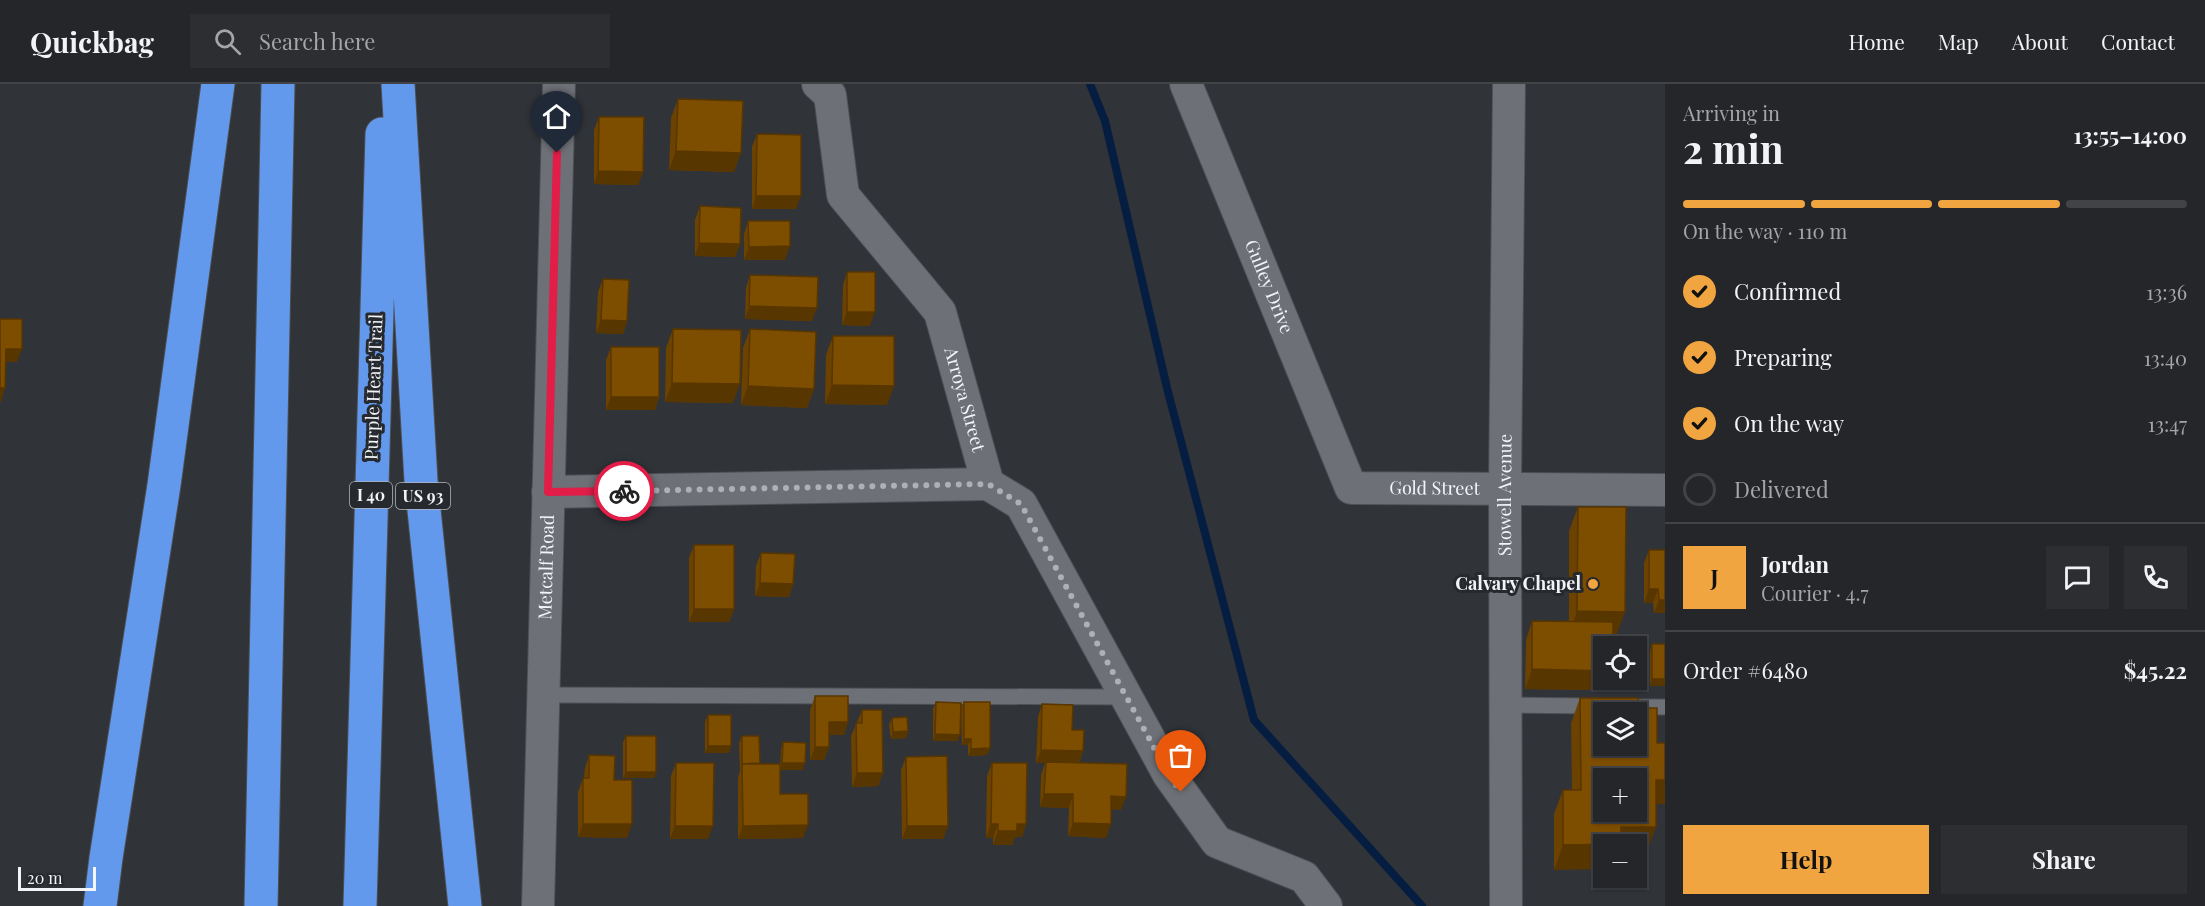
<!DOCTYPE html>
<html lang="en">
<head>
<meta charset="utf-8">
<style>
	:root { --surface:#24262a; --page:#2c2e32; --text:#f1f3f6; --muted:#a3a5a8; --line:#414347; --accent:#f1a540 }
	body { margin:0; font-family:"Playfair Display",serif; background:var(--page); color:var(--text); height:100vh; display:flex; flex-direction:column; font-size:22px; white-space:nowrap }
	* { box-sizing:border-box; margin:0 }
	p { font-size:20px; color:var(--muted) }
	.icon { flex:none; width:33px; height:33px; fill:none; stroke:currentColor; stroke-width:2; stroke-linecap:round; stroke-linejoin:round }
	.map { position:relative; flex:1; overflow:hidden }
	.panel { display:flex; flex-direction:column; background:var(--surface); width:540px }
	.panel>* { flex:none }
	.buttons { position:absolute; left:1593px; top:552px; display:grid; gap:12px }
	.buttons a { display:grid; place-items:center; width:54px; height:54px; border-radius:0px; background:var(--surface); box-shadow:0 2px 4px #0004,0 0 0 2px var(--line); font-size:30px }
	.scale { position:absolute; left:18px; bottom:15px; width:78px; box-sizing:border-box; padding-left:6px; border:3px solid #f2f4f8; border-top:0; font-size:16px; line-height:21px; white-space:nowrap; color:#f2f4f8; -webkit-text-stroke:4px #26292e; paint-order:stroke }
	.pin { position:absolute; display:grid; place-items:center; width:51px; height:51px; color:#fff; margin:-62px -26px; border-radius:50% 50% 50% 0; rotate:-45deg; box-shadow:0 0 6px #0007 }
	.pin .icon { rotate:45deg }
	.courier { position:absolute; display:grid; place-items:center; width:60px; height:60px; margin:-30px; border:4px solid #e11d48; border-radius:50%; background:#fff; color:#222; box-shadow:0 2px 8px #0007 }
	.overview em { font-style:normal; font-weight:700 }
	.overview div { display:flex; flex-direction:column-reverse }
	.overview { display:flex; align-items:center; justify-content:space-between; height:102px; padding:0 18px }
	h1 { font-size:39px; font-weight:700; line-height:45px }
	.bar { display:grid; grid-template-columns:repeat(4,1fr); gap:9px 6px; align-content:center; height:72px; padding:0 18px }
	.bar i { height:8px; border-radius:4px; background:var(--line) }
	.bar .on { background:var(--accent) }
	.bar p { grid-column:span 4 }
	.line { display:flex; align-items:center; gap:15px; padding:0 18px; border-top:2px solid var(--line) }
	.line div { flex:1 }
	.round { display:grid; place-items:center; flex:none; width:63px; height:63px; border-radius:0px; background:var(--page) }
	ol { padding:0 18px; list-style:none }
	li { display:flex; align-items:center; gap:18px; height:66px }
	li p { margin-inline-start:auto }
	li .icon { padding:6px; border-radius:50%; background:var(--accent); color:#111; stroke-width:4 }
	li:last-child { color:var(--muted) }
	li i { width:33px; height:33px; border:3px solid var(--line); border-radius:50% }
	.action { display:flex; gap:12px; margin-top:auto; padding:12px 18px }
	.action a { flex:1; height:69px; border-radius:0px; background:var(--accent); color:#111; font-size:24px; font-weight:700; line-height:69px; text-align:center }
	.action a+a { background:var(--page); color:var(--text) }
	header { display:flex; align-items:center; gap:36px; box-sizing:border-box; height:84px; padding:0 30px; background:var(--surface); border-bottom:2px solid var(--line) }
	header strong { font-size:28px }
	nav { display:flex; gap:33px; margin-inline-start:auto; font-size:21px }
	.search { width:420px; height:54px; background:var(--page); display:flex; align-items:center; gap:15px; box-sizing:border-box; padding:0 21px; border-radius:0px; color:var(--muted); font-size:22px }
	main { display:flex; flex:1; min-height:0 }
	.map>svg:first-child { display:block }
	.lines { fill:none; stroke-linecap:round; stroke-linejoin:round }
	.stream { stroke:#041d41; stroke-width:8 }
	.lane-casing { stroke:#4c4f53; stroke-width:17 }
	.street-casing { stroke:#4c4f53; stroke-width:34 }
	.highway-casing { stroke:#4c4f53; stroke-width:35 }
	.lane { stroke:#6d7076; stroke-width:15 }
	.street { stroke:#6d7076; stroke-width:32 }
	.highway { stroke:#6399ec; stroke-width:33 }
	.wall { fill:#6c4200 }
	.shaded-wall { fill:#583600 }
	.building { fill:#7d4d00; stroke:#583600; stroke-width:1.5; fill-rule:evenodd }
	.done { stroke:#aeb0b5; stroke-width:6; stroke-dasharray:0 10.8 }
	.route { stroke:#e11d48; stroke-width:8 }
	.poi-dot { fill:#f1a540; stroke:#26292e; stroke-width:2 }
	.labels { text-anchor:middle; stroke-width:6; stroke-linejoin:round; paint-order:stroke }
	.shield { fill:#26292e; stroke:#b5b7bb; stroke-width:1.5 }
	.shield-label { font-size:16px; font-weight:bold; fill:#f2f4f8 }
	.street-label { font-size:18px; fill:#f2f4f8; stroke:#26292e }
	.poi-label { font-size:18px; font-weight:bold; fill:#f2f4f8; stroke:#26292e; text-anchor:end }
</style>
</head>
<body>
<header>
<strong>Quickbag</strong>
<div class="search"><svg class="icon" aria-label="search" viewBox="0 0 24 24"><circle cx="10" cy="10" r="6"/><path d="M15 15l6 6"/></svg>Search here</div>
<nav><a>Home</a><a>Map</a><a>About</a><a>Contact</a></nav>
</header>
<main>
<div class="map">
<svg width="1665" height="822" viewBox="0 0 1665 822">
	<rect width="100%" height="100%" fill="#303338"/>
	<g class="lines">
		<path class="stream" d="M1090,0L1105,37L1167,304L1254,636L1422,822"/>
		<defs>
			<path id="lane" d="M543,611L1126,613
				M1505,621L1595,622
				M1619,623H1665"/>
			<g id="street">
				<path id="s1" d="M818,0L830,11L843,111L940,228L988,400L1021,420L1169,691L1217,758L1304,793L1326,822"/>
				<path id="s2" d="M1186,0L1351,404L1665,406"/>
				<path d="M548,408L988,400"/>
				<path id="s3" d="M538,822L559,0"/>
				<path id="s4" d="M1506,822L1505,404L1509,0"/>
			</g>
			<path id="highway" d="M398,0L421,397L465,822
				M100,822L106,774L164,401L218,0
				M261,822L278,0
				M360,822L382,50"/>
		</defs>
		<use href="#lane" class="lane-casing"/>
		<use href="#street" class="street-casing"/>
		<use href="#highway" class="highway-casing"/>
		<use href="#lane" class="lane"/>
		<use href="#street" class="street"/>
		<use href="#highway" class="highway"/>
	</g>
	<path class="wall" d="M678,15L734,88L669,86L671,34Z
		M599,33L643,88L638,101L594,100V46Z
		M757,50L796,125H752V63Z
		M700,122L740,160L735,173L695,172V136Z
		M748,137L785,176H744V150Z
		M847,188L870,242L842,241L843,201Z
		M750,191L812,237L745,235L746,204Z
		M603,195L627,237L623,250L596,249L598,208Z
		M673,245L733,319L665,318L666,264Z
		M750,245L814,305L807,324L741,321L743,264Z
		M833,252L887,321L825,320L826,271Z
		M611,263L659,313L655,326H606V276Z
		M1578,423L1616,552H1613L1605,606L1525,605L1526,556L1532,537L1569,538V447Z
		M694,461L734,525L729,538H689V474Z
		M1649,466H1665V529H1654L1653,519H1644V479Z
		M761,469L793,500L789,513L755,512L756,482Z
		M1652,560H1665L1650,602V567Z
		M815,612L848,638L844,651H829V663L824,676H810V626Z
		M1580,614L1638,624L1657,659L1665,720H1656L1647,767H1636V760L1554,786V730L1563,706H1572L1571,639Z
		M936,618L958,657H933V625Z
		M964,618L990,664L987,671L968,672V661H962L961,624Z
		M1042,620L1072,646L1083,667L1079,679L1121,726L1111,725L1106,754L1068,752L1069,724L1040,723L1041,691L1045,679H1036L1038,633Z
		M862,626L883,689L878,702L852,703L851,652Z
		M708,631L731,662L729,669H705V638Z
		M892,634L908,647L906,654L891,655L889,641Z
		M626,652L656,688L654,694H623V658Z
		M742,652L780,710L803,754L738,755V694L740,687L739,659Z
		M783,658L803,686H780L781,665Z
		M589,671L614,696L627,754L578,753V708L583,694H584L585,684Z
		M906,673L948,742L943,755H902L901,686Z
		M676,679L708,755H670L671,692Z
		M992,679L1026,740L1022,753H1015L1012,761H993V754H986L987,692Z"/>
	<path class="shaded-wall" d="M676,67L741,69L734,88L669,86Z
		M598,87L643,88L638,101L594,100Z
		M756,112H801L796,125H752Z
		M699,159L740,160L735,173L695,172Z
		M790,162L785,176H744L749,163Z
		M749,222L817,224L812,237L745,235Z
		M847,228H875L870,242L842,241Z
		M601,236L627,237L623,250L596,249Z
		M6,265H22L17,278H1Z
		M672,299L740,300L733,319L665,318Z
		M832,301L894,302L887,321L825,320Z
		M748,302L814,305L807,324L741,321Z
		M0,304H5L1,318H0Z
		M611,313H659L655,326H606Z
		M760,499L793,500L789,513L755,512Z
		M1649,505H1658L1653,519H1644Z
		M1659,516H1665V529H1654Z
		M694,525H734L729,538H689Z
		M1577,527L1625,528L1616,552H1569Z
		M1532,585L1604,587V596H1609L1605,606L1525,605Z
		M1652,595H1665V602H1650Z
		M829,638H848L844,651H824Z
		M908,647L906,654L891,655L893,648Z
		M935,650L960,651L958,657H933Z
		M964,655H971L968,661H962Z
		M708,662H731L729,669H705Z
		M815,663H829L824,676H810Z
		M990,664L987,671L968,672L971,665Z
		M1041,666L1083,667L1078,680L1036,679Z
		M782,679H805L803,686H780Z
		M626,688H656L654,694H623Z
		M857,689H883L878,702L852,703Z
		M1656,696H1665V720H1647Z
		M1044,710H1073L1069,724L1040,723Z
		M1111,712L1126,713L1121,726L1107,725Z
		M1073,739L1111,740L1106,754L1068,752Z
		M583,740H632L627,754L578,753Z
		M991,740H998L993,754H986Z
		M1017,740H1026L1022,753H1015L1012,761H993L998,747Z
		M808,741L803,754L738,755L743,742Z
		M675,742H713L708,755H670Z
		M907,742H948L943,755H902Z
		M1621,743H1656L1647,767H1636V760H1615Z
		M1563,761H1604V785L1554,786Z"/>
	<path class="building" d="M678,15L743,17L741,69L676,67Z
		M599,33H644L643,88L598,87Z
		M757,50L801,51V112H756Z
		M700,122L741,124L740,160L699,159Z
		M748,137H790V162L749,163Z
		M847,188H875V228H847Z
		M750,191L818,193L817,224L749,222Z
		M603,195L629,196L627,237L601,236Z
		M0,235H22V265H6L5,304H0Z
		M673,245L741,246L740,300L672,299Z
		M750,245L816,248L814,305L748,302Z
		M833,252H894V302L832,301Z
		M611,263H659V313H611Z
		M1578,423H1626L1625,528L1577,527Z
		M694,461H734V525H694Z
		M1649,466H1665V516H1659L1658,505H1649Z
		M761,469L795,470L793,500L760,499Z
		M1532,537L1613,538V562H1604V587L1532,585Z
		M1652,560H1665V595H1652Z
		M815,612H848V638H829V663H815Z
		M1580,614H1638V624H1657V659H1665V696H1656V743H1621V760L1563,761V706H1581ZM1604,628H1636V662H1604ZM1604,694H1636V728H1604Z
		M936,618L961,619L960,651L935,650Z
		M964,618H990V664L971,665V655H964Z
		M1042,620L1073,621L1072,646H1084L1083,667L1041,666Z
		M862,626H882L883,689H857L856,639H862Z
		M708,631H731V662H708Z
		M907,633L908,647L893,648L892,634Z
		M626,652H656V688H626Z
		M742,652H759L760,679L742,680Z
		M783,658L806,659L805,679H782Z
		M589,671L615,672L614,696H632V740H583V694H589Z
		M947,672L948,742H907L906,673Z
		M1046,678L1127,680L1126,713L1111,712V740L1073,739V710H1044Z
		M676,679H714L713,742H675Z
		M992,679H1027L1026,740H1017V747H998V740H991Z
		M742,680H780V710H808V741L743,742Z"/>
	<g class="lines">
		<path class="done" d="M624,407L988,400L1021,420L1169,691L1181,708"/>
		<path class="route" d="M557,69L548,408L624,407"/>
	</g>
	<circle class="poi-dot" cx="1593" cy="500" r="6"/>
	<g class="labels">
		<g class="shield">
			<rect x="350" y="398" width="42" height="26" rx="4.5"/>
			<rect x="396" y="399" width="54" height="26" rx="4.5"/>
		</g>
		<g class="shield-label">
			<text x="371" y="417">I 40</text>
			<text x="423" y="418">US 93</text>
		</g>
		<g class="street-label">
			<text dy="6" stroke="none"><textPath href="#s2" startOffset="219">Gulley Drive</textPath></text>
			<text transform="translate(374 303) rotate(-88)" y="6">Purple Heart Trail</text>
			<text dy="6" stroke="none"><textPath href="#s1" startOffset="360">Arroya Street</textPath></text>
			<text dy="6" stroke="none"><textPath href="#s2" startOffset="520">Gold Street</textPath></text>
			<text dy="6" stroke="none"><textPath href="#s4" startOffset="411">Stowell Avenue</textPath></text>
			<text dy="6" stroke="none"><textPath href="#s3" startOffset="339">Metcalf Road</textPath></text>
		</g>
		<g class="poi-label">
			<text x="1581" y="506">Calvary Chapel</text>
		</g>
	</g>
</svg>
<div class="buttons">
<a><svg class="icon" aria-label="locate" viewBox="0 0 24 24"><circle cx="12" cy="12" r="6"/><path d="M12 2v4M12 18v4M2 12h4M18 12h4"/></svg></a>
<a><svg class="icon" aria-label="layers" viewBox="0 0 24 24"><path d="M12 4l9 5-9 5-9-5zM3 14l9 5 9-5"/></svg></a>
<a>+</a>
<a>−</a>
</div>
<div class="scale">20 m</div>
<div class="pin" style="left:1181px;top:708px;background:#ea580c"><svg class="icon" aria-label="bag" viewBox="0 0 24 24"><path d="M5 8h14l-1 12H6zM9 8a3 3 0 0 1 6 0"/></svg></div>
<div class="pin" style="left:557px;top:69px;background:#1f2937"><svg class="icon" aria-label="home" viewBox="0 0 24 24"><path d="M3 11l9-7 9 7M6 9v11h12V9"/></svg></div>
<div class="courier" style="left:624px;top:407px"><svg class="icon" aria-label="bike" viewBox="0 0 24 24"><circle cx="6" cy="16" r="4"/><circle cx="18" cy="16" r="4"/><path d="M6 16l4-8h5l3 8M10 8l3 8H6M13 5h3"/></svg></div>
</div>
<section class="panel">
<div class="overview"><div><h1>2 min</h1><p>Arriving in</p></div><em>13:55–14:00</em></div>
<div class="bar"><i class="on"></i><i class="on"></i><i class="on"></i><i></i><p>On the way · 110 m</p></div>
<ol>
<li><svg class="icon" aria-label="check" viewBox="0 0 24 24"><path d="M5 12l5 5 9-10"/></svg>Confirmed<p>13:36</p></li>
<li><svg class="icon" aria-label="check" viewBox="0 0 24 24"><path d="M5 12l5 5 9-10"/></svg>Preparing<p>13:40</p></li>
<li><svg class="icon" aria-label="check" viewBox="0 0 24 24"><path d="M5 12l5 5 9-10"/></svg>On the way<p>13:47</p></li>
<li><i></i>Delivered</li>
</ol>
<div class="line" style="height:108px"><b class="round" style="background:var(--accent);color:#111">J</b><div><b>Jordan</b><p>Courier · 4.7</p></div><a class="round"><svg class="icon" aria-label="chat" viewBox="0 0 24 24"><path d="M4 5h16v11H9l-5 4z"/></svg></a><a class="round"><svg class="icon" aria-label="phone" viewBox="0 0 24 24"><path d="M5 4h4l2 5-3 2q2 4 5 5l2-3 5 2v4C11 20 4 13 5 4z"/></svg></a></div>
<div class="line" style="height:78px"><div>Order #6480</div><b>$45.22</b></div>
<div class="action"><a>Help</a><a>Share</a></div>
</section>
</main>
</body>
</html>
